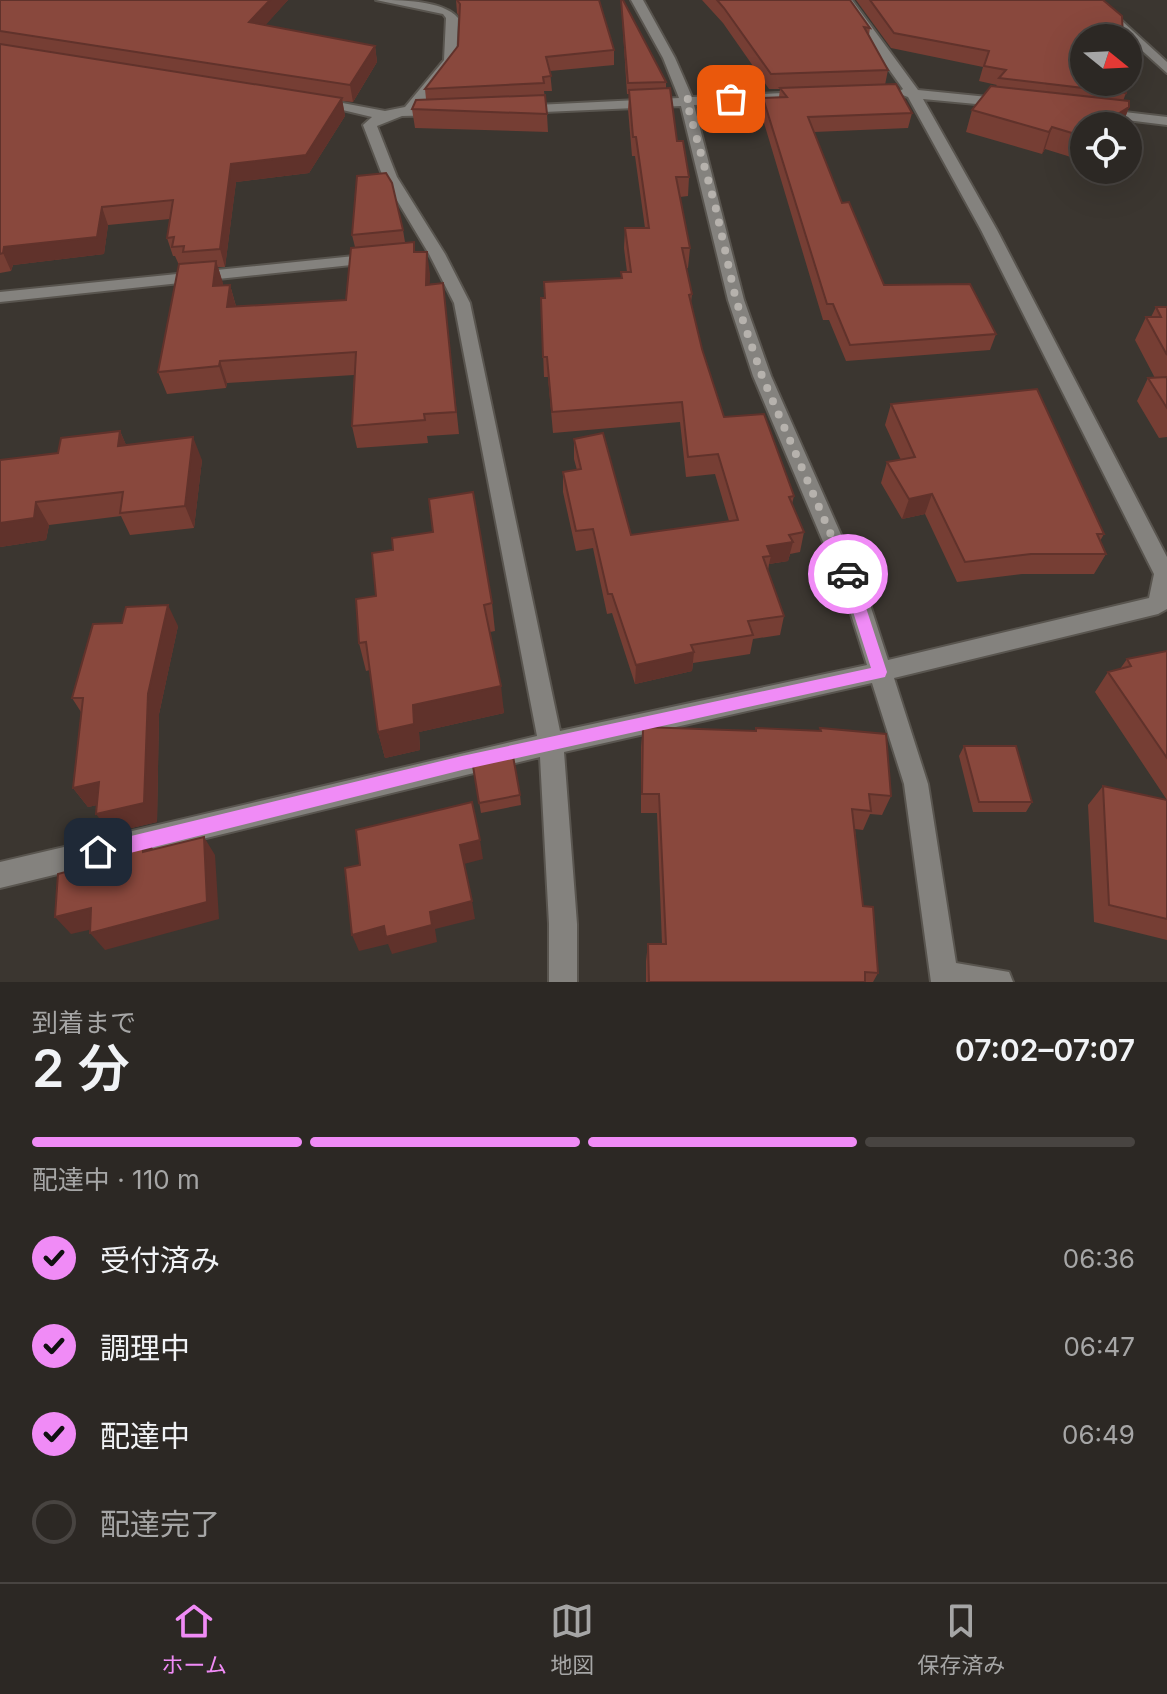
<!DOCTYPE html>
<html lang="ja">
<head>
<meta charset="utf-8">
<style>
	:root { --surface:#2c2824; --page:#383431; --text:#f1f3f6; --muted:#a6a6a6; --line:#484441; --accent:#f08bf6 }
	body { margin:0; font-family:Inter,"Noto Sans JP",sans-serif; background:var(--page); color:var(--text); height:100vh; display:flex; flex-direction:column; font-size:30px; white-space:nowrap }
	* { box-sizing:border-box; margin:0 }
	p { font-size:26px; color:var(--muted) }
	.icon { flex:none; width:44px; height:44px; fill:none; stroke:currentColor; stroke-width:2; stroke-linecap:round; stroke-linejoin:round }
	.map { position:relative; height:982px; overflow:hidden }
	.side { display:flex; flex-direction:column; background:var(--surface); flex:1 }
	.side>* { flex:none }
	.needle { width:52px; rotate:108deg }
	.controls { position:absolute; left:1070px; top:24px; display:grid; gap:16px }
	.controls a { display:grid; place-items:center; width:72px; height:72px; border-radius:50%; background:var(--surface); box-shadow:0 8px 32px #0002,0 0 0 2px var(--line); font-size:40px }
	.pin { position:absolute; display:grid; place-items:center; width:68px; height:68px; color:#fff; margin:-34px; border-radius:16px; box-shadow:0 4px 12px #0006 }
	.courier { position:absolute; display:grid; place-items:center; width:80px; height:80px; margin:-40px; border:6px solid #f08bf6; border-radius:50%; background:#fff; color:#222; box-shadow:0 2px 10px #0007 }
	.head em { font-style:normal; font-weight:600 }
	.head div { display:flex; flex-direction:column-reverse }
	.head { display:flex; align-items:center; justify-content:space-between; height:136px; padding:0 32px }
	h1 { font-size:52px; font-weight:600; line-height:60px }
	.bar { display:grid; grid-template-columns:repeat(4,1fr); gap:12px 8px; align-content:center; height:96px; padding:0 32px }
	.bar i { height:10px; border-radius:6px; background:var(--line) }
	.bar .selected { background:var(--accent) }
	.bar p { grid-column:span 4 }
	ol { padding:0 32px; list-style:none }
	li { display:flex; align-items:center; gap:24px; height:88px }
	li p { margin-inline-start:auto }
	li .icon { padding:8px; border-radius:50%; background:var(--accent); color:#111; stroke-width:4 }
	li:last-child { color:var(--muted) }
	li i { width:44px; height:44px; border:4px solid var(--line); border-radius:50% }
	.dock { display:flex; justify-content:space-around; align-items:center; height:112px; border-top:2px solid var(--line); background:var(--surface); font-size:22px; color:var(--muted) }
	.dock a { display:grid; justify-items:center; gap:4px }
	.dock .selected { color:var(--accent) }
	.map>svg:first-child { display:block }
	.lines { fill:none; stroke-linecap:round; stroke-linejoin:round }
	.minor-casing { stroke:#59554f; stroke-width:4 }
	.minor { fill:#84827e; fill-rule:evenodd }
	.wall { fill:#763e34 }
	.shaded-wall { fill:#60322b }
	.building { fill:#89483d; stroke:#60322b; stroke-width:2 }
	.route { fill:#f08bf6 }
	.done { stroke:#b6b2ad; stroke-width:8; stroke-dasharray:0 14.4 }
</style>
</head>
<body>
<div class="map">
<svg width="1167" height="982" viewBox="0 0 1167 982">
	<rect width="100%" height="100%" fill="#3b3630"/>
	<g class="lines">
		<defs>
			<path id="minor" d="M376,0C400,0 443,0 458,18L456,60L420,107L442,109V115L402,116L377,126L397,177L445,254L470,303L560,731L867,665L843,589L753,376L728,300L681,106L521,113L514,109L516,106L679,98L663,58L631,0H643L675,58L692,97L804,92L811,96L804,100L694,105L744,300L771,376L865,589L888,660L1149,598L1154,574L981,230L908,97L897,93L903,89L840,0H852L918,90L1008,99L1015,103L1008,107L923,99L997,230L1167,557V609L1158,614L894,678L928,784L956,963L1009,972L1013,982H931L904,784L872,683L564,752L577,924V982H549V924L540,757L0,888V862L537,736L454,303L429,254L383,177L363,125L372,117L309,102L316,98L385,111L405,107L444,60L446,18L443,14Z
				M1086,0H1099L1167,62V73Z
				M1099,109L1167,117V125L1094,116V110Z
				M374,254L382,259L380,262L0,302V292Z"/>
		</defs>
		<use href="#minor" class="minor-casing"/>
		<use href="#minor" class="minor"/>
	</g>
	<path class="wall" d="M0,0H288L265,25L375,46L377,62L353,102L342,101L345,116L309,173L236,182L225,267H218L223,285H230L236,306L346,300L355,247L352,235L403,230L405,242H414L415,252L430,274L429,284L443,283L459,434L427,436L428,443L357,448L352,426L354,375L227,383L226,388L167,394L158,372L179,265L175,256H173L167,238L170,219L108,225L104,254L13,265L11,271L0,273Z
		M456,0L614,50V65L550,71L552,91H544L547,114L548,132L415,128L412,109L426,99L425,89L458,46L459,16L457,13Z
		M621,0L666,82V88L677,141L689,177L688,196L680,197L690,248L688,268H686L692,294L691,302L702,349L724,417L794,496L792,504L804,532L800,552L790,554L788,561L769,564L768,571L784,616L780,635L753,639L750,654L693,663L692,671L635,684L612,613L607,614L593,548L576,551L563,492V472L577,470L574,459V439L631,535L729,521L715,474L686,477L680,422L553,433L548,377H544L541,298L621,278V272H627L624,248L625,228H645L635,156H632L628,109L629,94H627Z
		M702,0H850L870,28L869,35L888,70L885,85L912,113L908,128L814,132L842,203L884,285L996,334L990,350L846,361L829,320H823L761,113L763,98L779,97L780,89H769L723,23Z
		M856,0H1103L1126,93L1123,101L1129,107L1122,126H1084V151L1079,150L1074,158L1045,149L1042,154L966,132L972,110L997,85L979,81L983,67L891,48Z
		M1156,307H1167V437L1159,438L1137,401L1148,378H1155L1135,340L1146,317H1151Z
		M891,404L1104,534L1100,541L1106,554L1094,574H1022L957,582L925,514L902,519L881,483L887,462L901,460L885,425Z
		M120,431L126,445L202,460L194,528L130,535L121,516L49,525L46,540L0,547V460L58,453Z
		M376,596L492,603L495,631L490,632L504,713L419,732L420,750L385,758L378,732L370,670L366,671L359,643Z
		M178,626L159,714L157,822L110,833L97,805L88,807L73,788L81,712L72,698Z
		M1167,651V940L1094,922L1088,805L1103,786L1167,800L1095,692L1108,672L1120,669L1127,659Z
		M643,727L755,731L756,728L820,731V728L891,796L882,815L870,814L863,830L855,829L863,906L878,973L873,982H646V961L648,944H662L657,813H641V747Z
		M964,746L1032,802L1026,812H973L959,756Z
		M473,766L520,795L521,805L481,813Z"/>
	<path class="shaded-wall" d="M270,0H288L253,39L249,22Z
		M375,46L377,62L353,102L350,85Z
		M342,98L345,116L309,173L236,182L225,267L220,249L231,164Z
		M1129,107L1122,126H1098Z
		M1052,127L1045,149L1042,154L1049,132Z
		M1084,133L1079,150L1074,158L1082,136Z
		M102,207L108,225L104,254L13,265L11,271L3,253L4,247Z
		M427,252L430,274L429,307L426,285Z
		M216,261L223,283L220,308L213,286Z
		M230,285L236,307H227Z
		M220,361L227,383L226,388L219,366Z
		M120,431L130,454L118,446Z
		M193,437L202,460L194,528L185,506Z
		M932,494L925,514L902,519L909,499Z
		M36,502L49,525L46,540L0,547V523Z
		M793,542L788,561L769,564L771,556L767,546Z
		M168,605L178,626L159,714L157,822L110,833L96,814L148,694Z
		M694,652L692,671L635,684L636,665Z
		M501,686L504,713L419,732L420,750L385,758L378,732L413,705Z
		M99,782L112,802L88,807L73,788Z
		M143,835L156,853L143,852Z
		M204,837L215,855L219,919L105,950L90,933Z
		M480,840L483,859L464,864L460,845Z
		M472,901L475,919L435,929L437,942L392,954L388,944L359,951L352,935L430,912Z
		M91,908L106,926L71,934L55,917Z"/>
	<path class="building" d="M0,0H270L249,22L375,46L350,85L0,31Z
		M457,0H599L614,50L546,57L551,76L543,77L544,83L425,89L458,46L460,4Z
		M621,0H623L666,82L628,83Z
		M717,0H850L870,28L864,27L888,70L771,74L724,8Z
		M870,0H1103L1122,16L1123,38H1084V82H1125L1126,93L999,78L1006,70L984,66L989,51L894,33Z
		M0,44L342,98L306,155L231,164L220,249L183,252L184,246L172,247L174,237L167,238L173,200L102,207L97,237L4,247L3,253L0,254Z
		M896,84L912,113L808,117L842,203L849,202L884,285L970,284L996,334L850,345L833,304H827L763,98L787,97L780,88Z
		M991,86L1129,101V107L1098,126H1084V133L1082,136L1052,127L1049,132L972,110Z
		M670,88L677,141H683L689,177H676L690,248H682L692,294L689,295L702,349L724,417L764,414L794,496L789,497L804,532L789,535L793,542L767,546L771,556L763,557L784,616L748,621L753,635L691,645L694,652L636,665L612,594H608L593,529L576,531L563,472L581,469L574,439L603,433L631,535L738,520L718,454L688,457L682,402L552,412L547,357H543L541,298H545L544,282L622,278L621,272H631L625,228H649L636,137H633L629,90Z
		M545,95L547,114L412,109L416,100Z
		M386,173L392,183L403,230L352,235L357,176Z
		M414,242V252H427L426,285L443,283L456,412L424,414L425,420L352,426L356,352L220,361L219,366L158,372L179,264L216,261L213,286L230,285L227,307L346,300L351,248Z
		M1156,307H1167V355L1146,317H1161Z
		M1167,377V408L1148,378Z
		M1037,389L1104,534H1097L1106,554H1031L965,562L932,494L909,499L887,462L915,457L891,404Z
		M120,431L118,446L193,437L185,506L120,513L123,492L36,502L34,518L0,523V460L58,453L61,438Z
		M473,492L492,603L484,605L501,686L413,705L414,724L378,732L366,642L359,643L356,599L376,596L372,553L393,550L392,538L433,532L429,499Z
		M168,605L148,694L144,803L96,814L99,782L73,788L83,698H72L93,624L122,623L126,607Z
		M1167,651V758L1108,672L1131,666L1127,659Z
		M643,727L756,731V728L821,731L820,728L886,734L891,796L869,794L871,811L852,809L863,906L873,907L878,973L865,972V982H649L648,944H666L659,794H642Z
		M964,746H1016L1032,802H979Z
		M513,756L520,795L479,803L473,766Z
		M1103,786L1167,800V919L1109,905Z
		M472,802L480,840L460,845L472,901L430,912L432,925L386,937L384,926L352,935L345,868L360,865L356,830Z
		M143,835V852L204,837L207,902L90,933L91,908L55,917L58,874L92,865L94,847Z"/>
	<path class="route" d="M848,569L855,574L887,672L885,677L462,770L98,861L92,858L90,852L92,847L98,844L462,756L871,668L841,574Z"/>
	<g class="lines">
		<path class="done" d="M731,99H686L716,209L736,300L762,376L848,574"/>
	</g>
</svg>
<div class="controls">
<a><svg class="needle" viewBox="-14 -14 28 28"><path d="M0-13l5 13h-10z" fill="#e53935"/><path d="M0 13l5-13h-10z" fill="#a6a6a6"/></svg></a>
<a><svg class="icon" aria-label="locate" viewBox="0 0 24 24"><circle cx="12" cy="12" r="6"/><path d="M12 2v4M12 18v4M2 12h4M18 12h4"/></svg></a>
</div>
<div class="pin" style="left:731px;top:99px;background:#ea580c"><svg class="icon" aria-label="bag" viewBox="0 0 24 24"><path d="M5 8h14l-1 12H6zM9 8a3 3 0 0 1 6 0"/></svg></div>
<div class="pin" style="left:98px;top:852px;background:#1f2937"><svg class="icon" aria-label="home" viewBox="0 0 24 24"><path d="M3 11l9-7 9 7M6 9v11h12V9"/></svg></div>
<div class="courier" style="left:848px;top:574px"><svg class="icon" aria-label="car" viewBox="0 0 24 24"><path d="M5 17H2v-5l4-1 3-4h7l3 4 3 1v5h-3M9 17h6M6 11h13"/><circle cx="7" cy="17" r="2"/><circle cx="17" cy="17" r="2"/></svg></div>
</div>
<section class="side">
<div class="head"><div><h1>2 分</h1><p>到着まで</p></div><em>07:02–07:07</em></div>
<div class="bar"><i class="selected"></i><i class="selected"></i><i class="selected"></i><i></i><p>配達中 · 110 m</p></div>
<ol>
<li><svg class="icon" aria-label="check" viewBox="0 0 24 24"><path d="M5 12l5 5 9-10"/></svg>受付済み<p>06:36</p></li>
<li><svg class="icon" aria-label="check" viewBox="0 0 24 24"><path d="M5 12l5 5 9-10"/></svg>調理中<p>06:47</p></li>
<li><svg class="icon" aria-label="check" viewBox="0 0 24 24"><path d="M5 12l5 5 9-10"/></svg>配達中<p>06:49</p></li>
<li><i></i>配達完了</li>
</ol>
</section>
<nav class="dock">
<a class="selected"><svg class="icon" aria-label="home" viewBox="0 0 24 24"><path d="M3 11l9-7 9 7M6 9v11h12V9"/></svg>ホーム</a>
<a><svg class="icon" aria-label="map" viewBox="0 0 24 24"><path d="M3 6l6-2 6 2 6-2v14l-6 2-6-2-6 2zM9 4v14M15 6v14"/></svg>地図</a>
<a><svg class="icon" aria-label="saved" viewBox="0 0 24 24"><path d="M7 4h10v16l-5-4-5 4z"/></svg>保存済み</a>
</nav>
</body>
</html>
